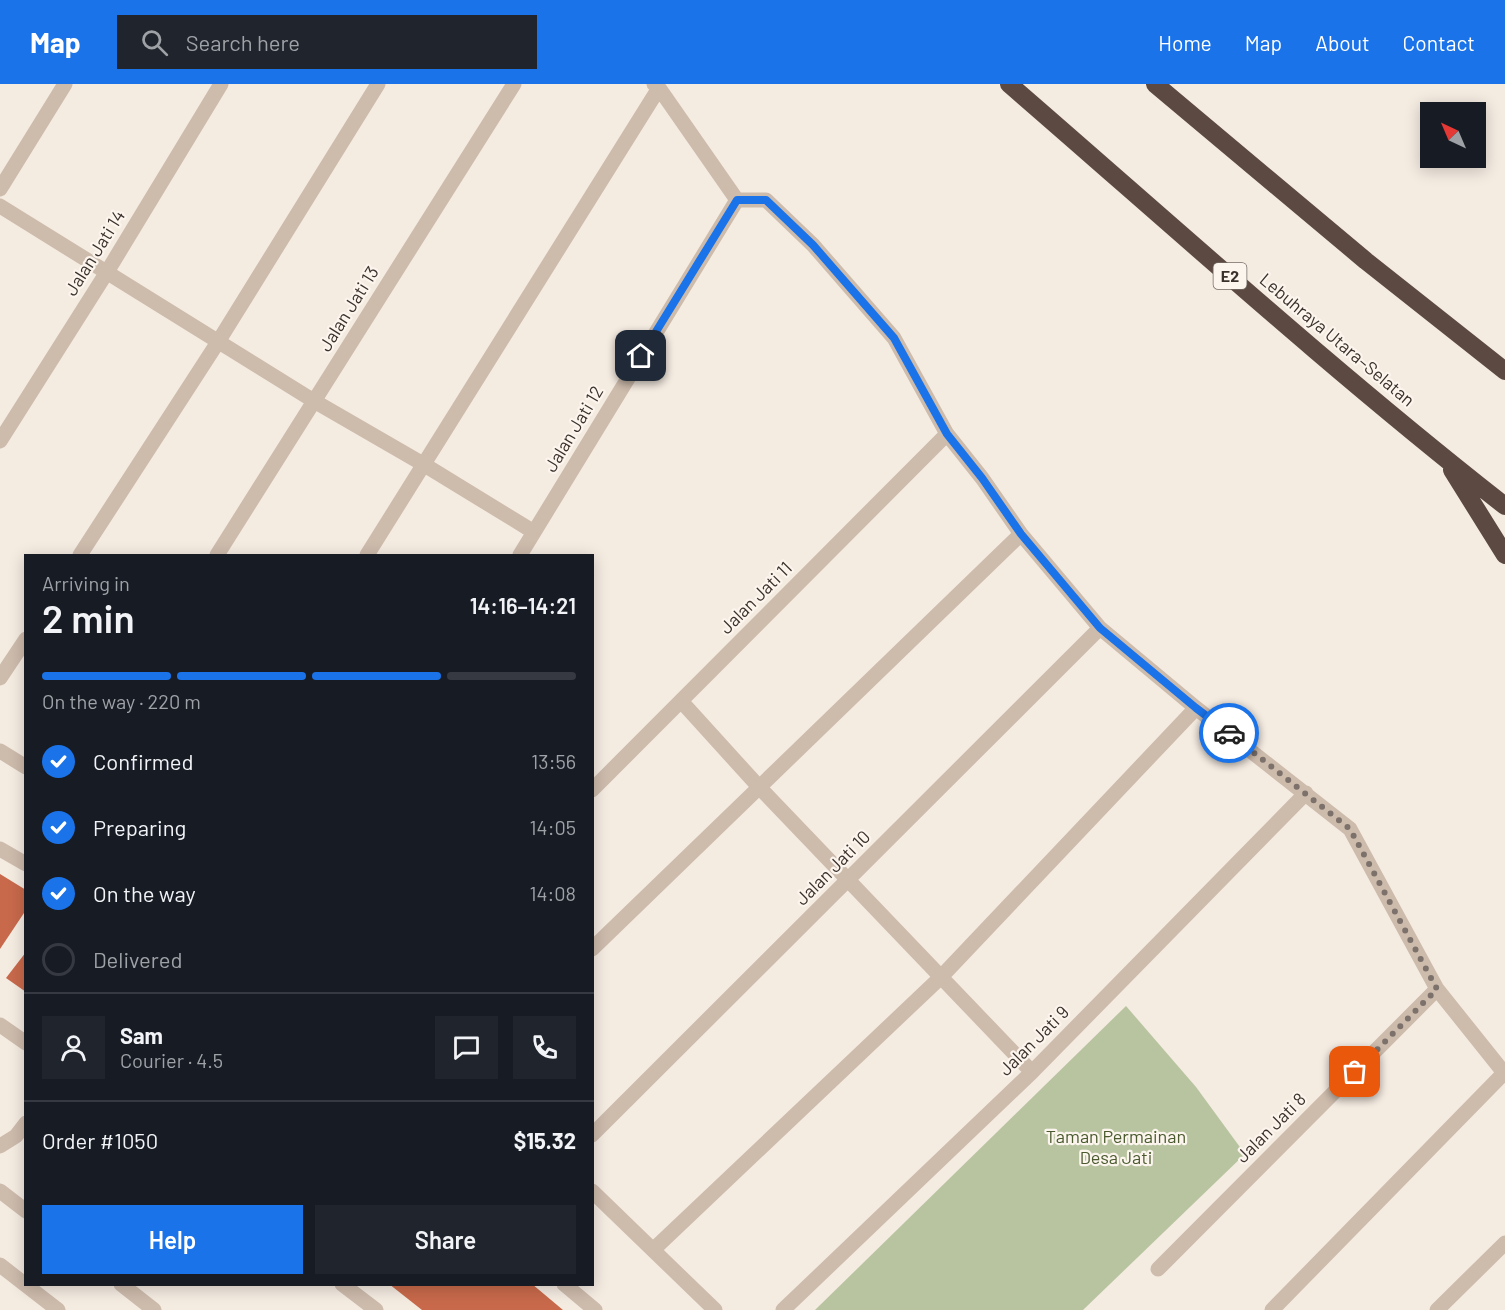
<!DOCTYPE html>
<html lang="en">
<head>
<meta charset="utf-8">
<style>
	:root { --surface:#171b24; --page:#20242c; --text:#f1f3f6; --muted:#9ea1a6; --line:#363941; --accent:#1a73e8 }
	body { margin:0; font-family:Barlow,sans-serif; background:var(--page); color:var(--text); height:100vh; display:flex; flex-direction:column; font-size:22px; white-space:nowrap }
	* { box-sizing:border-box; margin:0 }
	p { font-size:20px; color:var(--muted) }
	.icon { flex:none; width:33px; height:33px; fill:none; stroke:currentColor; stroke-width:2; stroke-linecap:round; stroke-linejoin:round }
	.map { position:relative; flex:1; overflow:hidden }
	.details { position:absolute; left:24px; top:470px; width:570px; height:732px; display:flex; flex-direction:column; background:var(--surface); border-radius:0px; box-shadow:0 3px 15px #0003 }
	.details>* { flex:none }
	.needle { width:39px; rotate:316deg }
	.controls { position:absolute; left:1420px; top:18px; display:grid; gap:12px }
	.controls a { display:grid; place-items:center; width:66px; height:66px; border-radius:0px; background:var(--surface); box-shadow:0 3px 15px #0003; font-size:30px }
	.pin { position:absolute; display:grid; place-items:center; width:51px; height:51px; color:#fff; margin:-26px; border-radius:12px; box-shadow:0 3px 9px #0006 }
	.courier { position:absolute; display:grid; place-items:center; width:60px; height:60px; margin:-30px; border:4px solid #1a73e8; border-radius:50%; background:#fff; color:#222; box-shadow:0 2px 8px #0007 }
	.headline em { font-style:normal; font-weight:600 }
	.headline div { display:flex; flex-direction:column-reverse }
	.headline { display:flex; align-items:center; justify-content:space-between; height:102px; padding:0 18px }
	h1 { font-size:39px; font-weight:600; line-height:45px }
	.bar { display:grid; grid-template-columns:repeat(4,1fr); gap:9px 6px; align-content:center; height:72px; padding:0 18px }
	.bar i { height:8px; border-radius:4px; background:var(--line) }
	.bar .current { background:var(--accent) }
	.bar p { grid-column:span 4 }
	.line { display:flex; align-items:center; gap:15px; padding:0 18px; border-top:2px solid var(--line) }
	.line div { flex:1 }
	.round { display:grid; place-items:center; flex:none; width:63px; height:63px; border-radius:0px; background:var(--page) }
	ol { padding:0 18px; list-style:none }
	li { display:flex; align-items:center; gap:18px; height:66px }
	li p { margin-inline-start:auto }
	li .icon { padding:6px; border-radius:50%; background:var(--accent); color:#fff; stroke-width:4 }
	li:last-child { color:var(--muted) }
	li i { width:33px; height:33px; border:3px solid var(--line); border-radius:50% }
	.primary-button { display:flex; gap:12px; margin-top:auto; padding:12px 18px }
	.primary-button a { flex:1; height:69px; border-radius:0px; background:var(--accent); color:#fff; font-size:24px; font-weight:600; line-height:69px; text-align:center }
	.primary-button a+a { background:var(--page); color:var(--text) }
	header { display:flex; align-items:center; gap:36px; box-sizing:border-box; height:84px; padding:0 30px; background:var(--accent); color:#fff }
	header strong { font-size:28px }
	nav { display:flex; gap:33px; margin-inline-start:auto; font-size:21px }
	.search { width:420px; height:54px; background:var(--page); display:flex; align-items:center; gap:15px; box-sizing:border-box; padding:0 21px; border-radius:0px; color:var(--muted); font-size:22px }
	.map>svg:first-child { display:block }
	.green { fill:#b8c4a0 }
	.building { fill:#c8694b }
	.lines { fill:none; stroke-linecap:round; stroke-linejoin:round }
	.minor { stroke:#cdbbac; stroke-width:15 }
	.highway { stroke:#5c4a42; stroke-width:18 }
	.done { stroke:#7c716b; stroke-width:6; stroke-dasharray:0 10.8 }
	.route { stroke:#1a73e8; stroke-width:8 }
	.labels { text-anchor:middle; stroke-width:4.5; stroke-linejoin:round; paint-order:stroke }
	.shield { fill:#fbf5ee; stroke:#756b66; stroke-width:1.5 }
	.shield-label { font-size:16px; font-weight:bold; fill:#3b302b }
	.street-label { font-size:18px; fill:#3b302b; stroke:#fbf5ee }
	.park-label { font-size:18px; fill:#4a5a2e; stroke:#fbf5ee }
</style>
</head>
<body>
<header>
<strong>Map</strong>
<div class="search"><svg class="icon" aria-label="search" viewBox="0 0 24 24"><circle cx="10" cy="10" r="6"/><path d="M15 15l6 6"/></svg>Search here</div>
<nav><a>Home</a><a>Map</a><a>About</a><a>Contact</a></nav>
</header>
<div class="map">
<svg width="1505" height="1226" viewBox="0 0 1505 1226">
	<rect width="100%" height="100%" fill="#f4ebe1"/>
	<path class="green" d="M1126,922L1196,1003L1245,1070L1083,1226H815Z"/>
	<path class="building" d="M0,790L26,806V826L0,865Z
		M26,868V908L6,894Z
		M389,1200H532L563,1226H422Z"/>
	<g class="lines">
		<path class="minor" d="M654,0L659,4L737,116
			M0,105L65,0
			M737,116H766L813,161L894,254L947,350L982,394L1021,450L1100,544L1196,624L1350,745L1437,905L1505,990
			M0,122L314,317L423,380L534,448
			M0,357L107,188L221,0
			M80,471L218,258L378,0
			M217,471L514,0
			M367,471L659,4
			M520,471L737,116
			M0,594L26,555
			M681,617L759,703L1032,988
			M0,667L26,683
			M592,706L947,350
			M0,765L26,780
			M592,865L1021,450
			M0,941L26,959
			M592,1051L1100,544
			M0,1062L16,1052L26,1039
			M0,1107L26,1127
			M592,1107L715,1226
			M654,1165L941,893L1196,624
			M0,1181L58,1226
			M1158,1185L1437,905
			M121,1200L154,1226
			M342,1200L376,1226
			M564,1200L595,1226
			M783,1226L1032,988L1306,709
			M1272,1226L1504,989
			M1437,1226L1505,1159"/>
		<path class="highway" d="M1009,0C1173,142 1334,288 1505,422
			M1155,0L1366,177L1505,287
			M1452,386L1505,471"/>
	</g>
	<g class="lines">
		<path class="done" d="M1229,649L1350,745L1437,905L1355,988"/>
		<path class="route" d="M641,272L737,116H766L813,161L894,254L947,350L982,394L1021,450L1100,544L1196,624L1229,649"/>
	</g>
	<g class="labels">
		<rect class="shield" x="1213.5" y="179" width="33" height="26" rx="4.5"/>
		<g class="shield-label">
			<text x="1230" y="198">E2</text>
		</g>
		<g class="street-label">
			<text transform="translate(95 169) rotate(-58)" y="6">Jalan Jati 14</text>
			<text transform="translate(349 225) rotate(-58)" y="6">Jalan Jati 13</text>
			<text transform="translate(1337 256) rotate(40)" y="6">Lebuhraya Utara–Selatan</text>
			<text transform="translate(574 345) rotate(-59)" y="6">Jalan Jati 12</text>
			<text transform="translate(756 514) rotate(-45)" y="6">Jalan Jati 11</text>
			<text transform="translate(833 784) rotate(-45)" y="6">Jalan Jati 10</text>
			<text transform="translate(1034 957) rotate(-45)" y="6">Jalan Jati 9</text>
			<text transform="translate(1271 1044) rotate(-45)" y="6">Jalan Jati 8</text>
		</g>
		<g class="park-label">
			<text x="1116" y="1059">Taman Permainan<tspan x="1116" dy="21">Desa Jati</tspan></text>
		</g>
	</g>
</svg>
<div class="controls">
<a><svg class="needle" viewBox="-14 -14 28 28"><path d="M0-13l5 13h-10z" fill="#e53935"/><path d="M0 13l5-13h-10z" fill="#9ea1a6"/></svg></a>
</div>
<div class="pin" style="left:1355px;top:988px;background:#ea580c"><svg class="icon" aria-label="bag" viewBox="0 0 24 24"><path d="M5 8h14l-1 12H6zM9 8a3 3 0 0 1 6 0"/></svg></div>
<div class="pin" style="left:641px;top:272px;background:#1f2937"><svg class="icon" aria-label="home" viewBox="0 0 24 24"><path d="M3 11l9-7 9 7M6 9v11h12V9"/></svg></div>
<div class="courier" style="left:1229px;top:649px"><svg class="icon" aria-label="car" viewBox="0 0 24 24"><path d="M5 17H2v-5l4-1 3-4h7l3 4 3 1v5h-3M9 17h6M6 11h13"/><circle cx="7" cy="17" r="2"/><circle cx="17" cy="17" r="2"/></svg></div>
<section class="details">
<div class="headline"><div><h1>2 min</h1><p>Arriving in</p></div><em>14:16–14:21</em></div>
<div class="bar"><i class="current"></i><i class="current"></i><i class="current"></i><i></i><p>On the way · 220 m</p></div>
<ol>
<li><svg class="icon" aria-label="check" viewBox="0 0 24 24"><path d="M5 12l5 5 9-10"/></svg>Confirmed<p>13:56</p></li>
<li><svg class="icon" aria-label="check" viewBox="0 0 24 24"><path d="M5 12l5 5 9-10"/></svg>Preparing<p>14:05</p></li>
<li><svg class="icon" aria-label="check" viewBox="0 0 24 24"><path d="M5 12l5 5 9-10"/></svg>On the way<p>14:08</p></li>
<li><i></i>Delivered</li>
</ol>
<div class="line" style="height:108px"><a class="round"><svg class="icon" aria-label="person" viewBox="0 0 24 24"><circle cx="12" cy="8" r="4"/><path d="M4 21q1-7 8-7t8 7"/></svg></a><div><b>Sam</b><p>Courier · 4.5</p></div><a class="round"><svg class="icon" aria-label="chat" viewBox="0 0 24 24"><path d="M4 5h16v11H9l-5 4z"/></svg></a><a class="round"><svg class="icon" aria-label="phone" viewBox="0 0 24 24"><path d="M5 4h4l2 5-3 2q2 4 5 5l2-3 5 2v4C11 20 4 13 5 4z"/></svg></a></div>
<div class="line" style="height:78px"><div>Order #1050</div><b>$15.32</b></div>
<div class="primary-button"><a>Help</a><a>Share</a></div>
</section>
</div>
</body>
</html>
